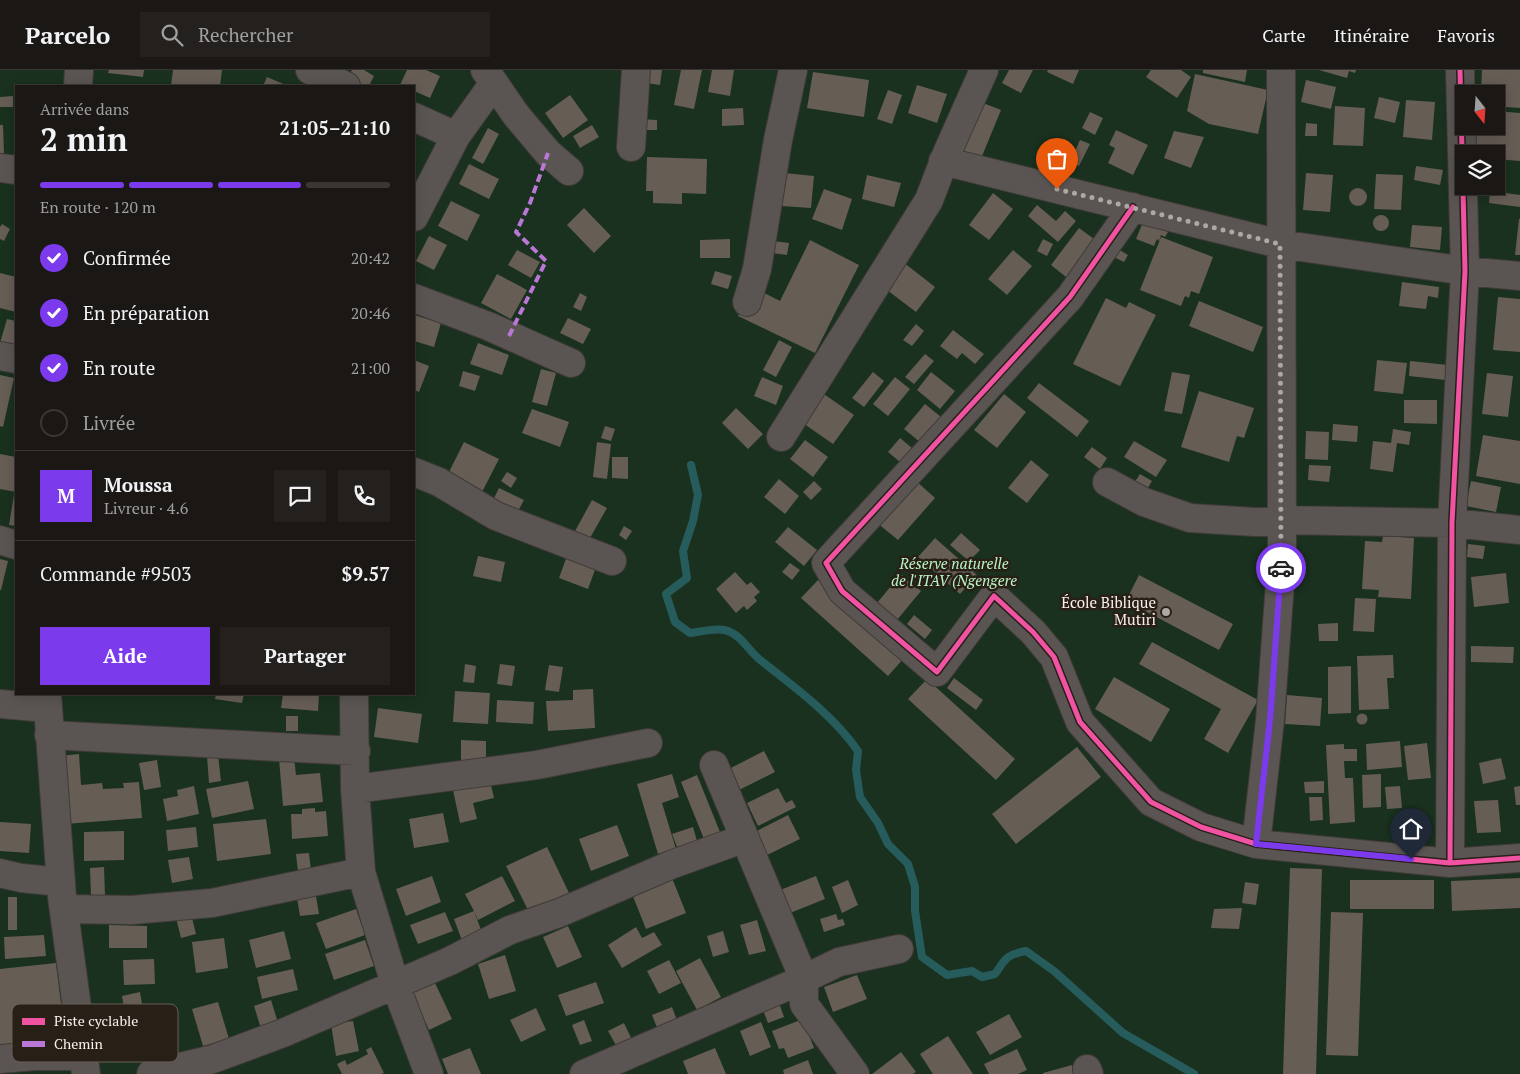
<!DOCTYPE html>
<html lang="fr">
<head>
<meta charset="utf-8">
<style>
	:root { --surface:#1b1714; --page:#24201d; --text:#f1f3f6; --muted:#a09fa0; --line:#393634; --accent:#7c3aed }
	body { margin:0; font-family:"PT Serif",serif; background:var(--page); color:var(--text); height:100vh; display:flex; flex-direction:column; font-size:19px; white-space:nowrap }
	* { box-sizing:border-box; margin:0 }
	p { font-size:16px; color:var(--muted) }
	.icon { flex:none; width:28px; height:28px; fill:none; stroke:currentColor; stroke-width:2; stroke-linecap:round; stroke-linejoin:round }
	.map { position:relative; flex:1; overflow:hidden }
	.details { position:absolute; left:15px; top:15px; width:400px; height:610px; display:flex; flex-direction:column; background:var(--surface); border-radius:0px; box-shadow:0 2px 12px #0003,0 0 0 1px var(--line) }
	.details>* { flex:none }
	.needle { width:32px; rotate:163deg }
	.fabs { position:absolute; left:1455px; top:15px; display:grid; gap:10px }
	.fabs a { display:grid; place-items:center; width:50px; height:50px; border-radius:0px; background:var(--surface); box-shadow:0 2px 12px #0003,0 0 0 1px var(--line); font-size:25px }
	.pin { position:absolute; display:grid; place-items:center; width:42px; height:42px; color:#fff; margin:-51px -21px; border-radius:50% 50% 50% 0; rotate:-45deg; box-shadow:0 0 5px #0007 }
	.pin .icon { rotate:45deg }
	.courier { position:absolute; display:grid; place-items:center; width:50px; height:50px; margin:-25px; border:4px solid #7c3aed; border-radius:50%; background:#fff; color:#222; box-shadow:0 1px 6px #0007 }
	.summary em { font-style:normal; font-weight:700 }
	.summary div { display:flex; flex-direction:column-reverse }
	.summary { display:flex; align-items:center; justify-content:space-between; height:85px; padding:0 25px }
	h1 { font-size:32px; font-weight:700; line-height:38px }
	.bar { display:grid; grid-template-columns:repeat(4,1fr); gap:8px 5px; align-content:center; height:60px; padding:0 25px }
	.bar i { height:6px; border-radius:4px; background:var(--line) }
	.bar .active { background:var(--accent) }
	.bar p { grid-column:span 4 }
	.line { display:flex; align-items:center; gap:12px; padding:0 25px; border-top:1px solid var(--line) }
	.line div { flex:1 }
	.round { display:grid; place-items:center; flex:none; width:52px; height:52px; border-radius:0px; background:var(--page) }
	ol { padding:0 25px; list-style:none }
	li { display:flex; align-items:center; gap:15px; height:55px }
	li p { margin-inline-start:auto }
	li .icon { padding:5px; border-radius:50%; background:var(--accent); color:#fff; stroke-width:4 }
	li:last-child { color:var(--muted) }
	li i { width:28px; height:28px; border:2px solid var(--line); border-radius:50% }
	.primary-button { display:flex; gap:10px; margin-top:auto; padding:10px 25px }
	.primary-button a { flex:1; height:58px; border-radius:0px; background:var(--accent); color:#fff; font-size:20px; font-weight:700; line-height:58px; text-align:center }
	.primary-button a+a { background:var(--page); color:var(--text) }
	header { display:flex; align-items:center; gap:30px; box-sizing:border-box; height:70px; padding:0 25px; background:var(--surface); border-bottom:1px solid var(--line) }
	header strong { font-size:24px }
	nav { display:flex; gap:28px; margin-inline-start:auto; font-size:18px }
	.search { width:350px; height:45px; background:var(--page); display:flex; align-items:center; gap:12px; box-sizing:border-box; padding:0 18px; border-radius:0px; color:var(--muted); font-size:19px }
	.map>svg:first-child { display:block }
	.green { fill:#1a311f; fill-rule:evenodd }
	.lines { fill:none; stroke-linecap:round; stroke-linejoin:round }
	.stream { stroke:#275c5d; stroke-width:8 }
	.building { fill:#665d55 }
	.minor-casing { stroke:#403b38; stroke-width:30 }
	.minor { stroke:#5a5552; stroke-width:28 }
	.quiet { stroke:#ba77d6; stroke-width:4; stroke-dasharray:8 4; stroke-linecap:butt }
	.cycleway-casing { stroke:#281f17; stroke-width:8 }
	.cycleway { stroke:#f153a3; stroke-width:5 }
	.done { stroke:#aea8a3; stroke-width:5; stroke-dasharray:0 9 }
	.route { stroke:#7c3aed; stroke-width:6 }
	.poi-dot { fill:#aea8a3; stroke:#281f17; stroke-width:2 }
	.labels { text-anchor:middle; stroke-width:5; stroke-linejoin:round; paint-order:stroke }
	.park-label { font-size:15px; font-style:italic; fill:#b8f6c6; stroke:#281f17 }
	.poi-label { font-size:15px; fill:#f8f1ec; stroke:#281f17; text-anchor:end }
	.key { fill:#281f17; stroke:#665e57; stroke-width:1 }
	.key-label { font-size:14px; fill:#f8f1ec }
</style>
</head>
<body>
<header>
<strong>Parcelo</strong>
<div class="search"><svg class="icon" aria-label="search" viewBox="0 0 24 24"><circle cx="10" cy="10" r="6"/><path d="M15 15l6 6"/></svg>Rechercher</div>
<nav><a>Carte</a><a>Itinéraire</a><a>Favoris</a></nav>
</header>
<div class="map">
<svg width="1520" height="1004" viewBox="0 0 1520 1004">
	<rect width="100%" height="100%" fill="#241f1b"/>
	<path class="green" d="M0,0H1520V1004H0ZM16,16H414V624H16ZM1464,24H1496V56H1464ZM1464,84H1496V116H1464Z"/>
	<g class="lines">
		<path class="stream" d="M691,395L698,425L693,451L683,481L687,508L666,524L675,552L690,563C700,562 714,558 724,560C740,563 748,580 759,589C795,618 831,643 858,681L856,700L860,727L878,753L888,774L908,794L915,817V841L922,887L947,905L972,901L982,907L995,904C1006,888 1006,885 1026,881L1054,901L1123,963L1194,1004"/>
	</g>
	<path class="building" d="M109,0H144L143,7L108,3Z
		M173,0H222L220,16H171Z
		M352,0H364L374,6L369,16H364L348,7Z
		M407,0H426L440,6L430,28L414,21V16L400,15Z
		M648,0H662L660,15L646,13Z
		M681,0H702L694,39L674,35Z
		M712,0H734L730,26L708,22Z
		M1009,0H1033L1021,23L1002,13Z
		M1048,0H1079L1073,14L1047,2Z
		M1151,0H1181L1191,7L1177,28L1146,7Z
		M1203,0H1247L1245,12L1203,3Z
		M1319,0H1356L1355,3L1349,1L1347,8Z
		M1482,0H1520V38L1505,37L1506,21L1481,20Z
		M813,2L869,10L864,47L807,38Z
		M1195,4L1268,20L1258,64L1209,54L1187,41Z
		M267,7L288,16H263Z
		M1306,10L1336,17L1331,39L1301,32Z
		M917,15L947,24L937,53L908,43Z
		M888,20L902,25L892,54L877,49Z
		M570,25L588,50L563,68L545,43Z
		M13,26V37H0V27Z
		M1379,27L1400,32L1395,53L1374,48Z
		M1406,30L1435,32L1432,70L1403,67Z
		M978,31L1001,40L980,91L957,82Z
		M1335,36L1365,38L1363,76L1333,75Z
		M743,38L744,55L722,56V39Z
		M1496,41L1520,43V91L1496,89L1494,81L1474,78L1476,56H1496Z
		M1090,42L1103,48L1095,65L1082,58Z
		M639,49L657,50V60H638Z
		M1306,53L1317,54V66H1305Z
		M0,55H3L4,83H0Z
		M592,55L599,67L580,78L573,66Z
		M488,58L499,64L483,94L472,88Z
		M1116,60L1148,75L1133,105L1108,93L1115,78L1109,75Z
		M1174,61L1204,67L1191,98L1164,88Z
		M1080,70L1090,74L1079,96L1070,92Z
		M647,87L707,89L706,124L682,123V134L653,133V121H646Z
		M469,94L499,109L489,129L459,114Z
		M1416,96L1443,100L1440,115L1414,110Z
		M784,103L814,106L811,138L781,136Z
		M1306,103L1333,105L1330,142L1303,140Z
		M1376,104L1403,105L1401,140L1374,139Z
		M867,105L901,113L894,137L862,129Z
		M1349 127a9 9 0 1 1 18 0a9 9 0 1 1-18 0Z
		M824,119L852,129L842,160L812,149Z
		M1490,121L1520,125V137L1489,133Z
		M993,123L1013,139L989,170L969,155Z
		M451,131L480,145L467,171L438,156Z
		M1037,135L1056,151L1065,141L1076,151L1058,172L1028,146Z
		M584,138L611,166L594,183L567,155Z
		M1373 153a8 8 0 1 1 16 0a8 8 0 1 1-16 0Z
		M1519,149H1520V185H1515Z
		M1143,152L1168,162L1165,167L1161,165L1159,171L1157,169L1154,176L1136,169Z
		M2,154L10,159L4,171L0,169V157Z
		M1412,155L1442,157L1440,180L1410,177Z
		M1079,158L1094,169L1066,207L1051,195Z
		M429,166L447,175L434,200L416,191Z
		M1161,167L1213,187L1199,224L1191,221L1189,228L1185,226L1181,236L1140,220Z
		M730,169V188H700V170Z
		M1043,169L1053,174L1047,186L1037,181Z
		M810,170L859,195L815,283L738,246L753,217L780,231Z
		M773,171L789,173L787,185L772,183Z
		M1118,179L1128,185L1124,192L1114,187Z
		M517,180L540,192L531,208L508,195Z
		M1013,180L1032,196L1007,225L988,209Z
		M903,192L935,217L916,242L883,217Z
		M715,201L732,206L728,219L711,214Z
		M0,203L16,207V242L0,238Z
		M497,204L527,220L511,249L481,233Z
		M1402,212L1439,217L1438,228L1428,226L1426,239L1399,236Z
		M580,223L587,227L581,241L573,237Z
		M1498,227L1520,229V282L1493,280Z
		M1106,228L1126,238L1129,232L1156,245L1120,316L1073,294Z
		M1199,231L1263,257L1253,282L1189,256Z
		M414,245L441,253L434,277L414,271Z
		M568,248L591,259L583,274L560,263Z
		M7,249L16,251V278L0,273Z
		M916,254L924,261L912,276L903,270Z
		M953,260L984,284L975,294L962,283L957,289L940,276Z
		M779,270L792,277L776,307L763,300Z
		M478,273L509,285L502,305L470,294Z
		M925,284L934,291L914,314L905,307Z
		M414,290L429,296L419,322L414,320Z
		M1377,290L1407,293L1403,324L1374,321Z
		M1410,291L1448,295L1446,310L1409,306Z
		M541,299L556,303L547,336L532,332Z
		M463,301L480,306L475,321L459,316Z
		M873,302L884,311L864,337L852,328Z
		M931,302L955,321L940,339L917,320Z
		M1172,302L1190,305L1182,344L1164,341Z
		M1487,303L1513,306L1508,347L1482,344Z
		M0,305L14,308L3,357L0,356Z
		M762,307L783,316L776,335L754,326Z
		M895,307L910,319L888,346L873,334Z
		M1039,313L1089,351L1077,367L1027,328Z
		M818,320L854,345L833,374L797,349Z
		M1199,321L1254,338L1244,368L1237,366L1229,392L1181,377Z
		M1004,324L1026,342L997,378L974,360Z
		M1404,330H1437V354L1404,353Z
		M925,334L941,347L920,372L904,359Z
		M736,338L763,364L748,379L722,353Z
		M532,339L569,352L560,377L522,363Z
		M1333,354L1358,356L1357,372L1332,370Z
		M605,356L615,359L611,371L601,368Z
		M1393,359L1411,362L1409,375L1397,373L1393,402L1370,399L1373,371L1391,373Z
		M1306,361L1329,362L1328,390L1305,389Z
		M1483,365L1520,371V414L1476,406Z
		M900,368L912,378L900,392L888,382Z
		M805,370L828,387L813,407L790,389Z
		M1134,371L1167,390L1156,407L1124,387Z
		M464,372L499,389L482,422L448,404Z
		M597,372L611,374L607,409L593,407Z
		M1092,377L1107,388L1100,399L1084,387Z
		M0,384L16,387V422L0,419Z
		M612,387H628V409L612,408Z
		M1031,390L1049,405L1027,433L1008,418Z
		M1309,395L1331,396L1329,412L1308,410Z
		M507,402L517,408L511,418L501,411Z
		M1140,404L1152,411L1146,421L1134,413Z
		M779,409L799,426L785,444L764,427Z
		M914,409L935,428L898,470L876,452Z
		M814,411L822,419L811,430L803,422Z
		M1471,411L1501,417L1496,442L1466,436Z
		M499,418L524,430L516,445L492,432Z
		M14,425H16V456L9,455Z
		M592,430L607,438L590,468L575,461Z
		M624,456L632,461L626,470L619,465Z
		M788,457L817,480L804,496L775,472Z
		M961,463L980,480L969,491L950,475Z
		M1383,466L1414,468L1411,529L1378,527L1379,520L1362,519L1365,471L1382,472Z
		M935,468L977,505L960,524L918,487Z
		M1468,474L1485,476L1483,489L1467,487Z
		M478,486L505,492L501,512L473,506Z
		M567,486L596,497L588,519L559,508Z
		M0,489L8,491L1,520H0Z
		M790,493L800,500L792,510L782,502Z
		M735,502L747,515L751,512L760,522L754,527L757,531L747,540L744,536L736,543L716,519Z
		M1506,503L1509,533L1474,537L1471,507Z
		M901,504L921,521L897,550L877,533Z
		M1139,505L1233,554L1219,580L1126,531Z
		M818,510L904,588L888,606L801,528Z
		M1355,528L1376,529L1374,562L1353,561Z
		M914,545L932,560L925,569L907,554Z
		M1338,553V571H1319L1318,554Z
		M1152,572L1258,630L1228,683L1204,669L1221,639L1139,594Z
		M1471,576L1514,577L1513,593L1471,592Z
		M1393,585L1394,608H1387L1389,639L1359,640L1357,586Z
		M465,594L476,596L474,613L463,612Z
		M500,594L515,596L512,616L497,614Z
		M549,595L563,597L559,622L545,620Z
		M1351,596V643L1328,644V597Z
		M1114,607L1170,639L1151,672L1095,639Z
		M954,608L983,630L976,640L947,618Z
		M927,609L1015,689L996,710L908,629Z
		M593,619L595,658L548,661L546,631L573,630V620Z
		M455,621L490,623L488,654L453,652Z
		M216,624H244L242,633L215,629Z
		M283,624H319L318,641L281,638Z
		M1287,625L1322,628L1320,656L1285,654Z
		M497,630L534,632L533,654L496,652Z
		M378,638L422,644L418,673L374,667Z
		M1356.5 649a5.5 5.5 0 1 1 11 0a5.5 5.5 0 1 1-11 0Z
		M286,646H298V661H286Z
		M461,670L486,671V693H461Z
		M1400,671L1402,697L1367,700L1366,674Z
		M1427,673L1431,708L1408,710L1404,676Z
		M1344,674V679H1357V691H1344L1345,708H1353L1355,752L1330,754L1326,675Z
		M1077,677L1101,707L1016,774L992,744Z
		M764,681L775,702L733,723L723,702Z
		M79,684L81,715L102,713L103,719L124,718L123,713L139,712L142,748L65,754L59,686Z
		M218,685L221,711L209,713L207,686Z
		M294,687L296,705L320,703L323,732L283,736L279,689Z
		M1501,688L1506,709L1483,714L1479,693Z
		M157,690L161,717L144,720L139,693Z
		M672,704L679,727L662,733L676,779L658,784L637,714Z
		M1381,704V737L1363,738L1362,705Z
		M697,705L720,762L704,769L681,712Z
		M248,711L254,739L212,748L206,719Z
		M490,711L494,728L473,733L477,749L460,753L453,720Z
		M1324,711V723H1305L1304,712Z
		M194,716L199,744L167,751L163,729L178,726L177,720Z
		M1400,716L1402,738L1387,739L1385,717Z
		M1520,716V735H1516L1514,717Z
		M778,718L786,733L792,730L796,737L758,756L747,733Z
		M1309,727H1322L1323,750L1310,751Z
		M1498,730L1501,762L1477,763L1474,731Z
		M315,738V742L326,741L328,766L292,769L291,744H302V739Z
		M443,743L449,772L414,778L409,749Z
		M788,745L800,769L763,787L751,764Z
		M266,749L271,784L217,791L213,754Z
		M0,752L31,754L29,783L0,781Z
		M617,755L629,786L591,801L579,769Z
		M196,757L198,777L168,781L166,760Z
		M693,757L697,771L677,777L672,764Z
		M124,761V790L84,791V762Z
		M547,777L570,825L530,844L506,796Z
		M309,783L311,801L298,802L296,784Z
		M189,787L193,809L172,813L168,790Z
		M104,797L105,825L91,826L90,798Z
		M1290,798L1322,799L1316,1004H1283Z
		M432,806L441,832L406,846L396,819Z
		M502,806L515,831L478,850L474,841L484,868L464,876L454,849L474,841L465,824Z
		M816,806L825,829L785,845L775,822Z
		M672,808L686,843L646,859L632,824Z
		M1520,808V838L1452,841L1451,811Z
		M848,810L858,835L842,843L832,817Z
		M1350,810H1434V839H1350Z
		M1245,812L1259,814L1256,835L1242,833Z
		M316,826L319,844L300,846L297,828Z
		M8,827H17V860H8Z
		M1242,838L1239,859L1211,858L1214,839Z
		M356,839L365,865L326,879L316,853Z
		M445,842L453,861L418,874L410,855Z
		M1331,842L1363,843L1358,986L1326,985Z
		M191,844L196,864L181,868L176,848Z
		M836,844L838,850L843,849L845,855L824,862L820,849Z
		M757,850L766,881L749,885L740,855Z
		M109,855L147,856V878H109Z
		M568,856L582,887L557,898L543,867Z
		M636,857L642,868L654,862L662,875L622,898L608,875Z
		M284,861L291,889L256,898L249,870Z
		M723,861L729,882L713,887L707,866Z
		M44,865L46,886L5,889L4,867Z
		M224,868L228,898L196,903L192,872Z
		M365,870L374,896L334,910L325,884Z
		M505,885L516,921L489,929L478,894Z
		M700,888L721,927L697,940L676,901Z
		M154,889L155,914L124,915L123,890Z
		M669,890L681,913L659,924L647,901Z
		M56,893L65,966L47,968L44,938L28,940L29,947L20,948L23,972L0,975V899Z
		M293,899L298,920L262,929L257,907Z
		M857,905L867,929L833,942L824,917Z
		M596,912L604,933L566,946L558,925Z
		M435,913L452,949L429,960L412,923Z
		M140,922L144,946L126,949L122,926Z
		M271,930L279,956L262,962L254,936Z
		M218,932L229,969L203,976L192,939Z
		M779,933L784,947L768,953L763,940Z
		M672,937L678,953L658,960L652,945Z
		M536,938L546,960L521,972L510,950Z
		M1009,944L1022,967L990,985L976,962Z
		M803,949L814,978L788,988L784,978L779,979L772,961Z
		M584,950L592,971L580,975L572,955Z
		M353,951L359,981L336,986L331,954Z
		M761,952L771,977L750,986L740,961Z
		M624,953L632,970L617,977L608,961Z
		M948,966L973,1004H933L920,984Z
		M371,977L384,1003L381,1004H342L337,994L345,990L347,995L368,984L366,980Z
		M470,978L481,1004H448L442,989Z
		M715,978L726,1004H688L683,991Z
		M1017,979L1027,1000L1018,1004H989L984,994Z
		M901,982L916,1002L913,1004H872Z
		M808,990L813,1004H784L783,1000Z
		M1072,995L1075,1004H1043V1003Z"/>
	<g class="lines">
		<defs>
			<path id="minor" d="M310,0L346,16
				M485,0L516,45L548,83L569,101
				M78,16L79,0
				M414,47L456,66
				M631,77L636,0
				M943,91L1280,174L1465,201L1520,206
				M0,98L16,100
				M1133,137L1070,227L826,493L842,521L937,602L994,526L1033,562L1054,587L1080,652L1151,732L1201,757L1256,774L1450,793L1520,788
				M414,147L456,66L494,13
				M414,228L488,256L571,293
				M747,232L757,199L778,70L793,0
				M0,286L16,289
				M781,367L929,130L947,83L984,0
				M414,402L439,412L496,446L612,491
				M1107,412L1144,432L1190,448L1255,452L1282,450L1452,453L1520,460
				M0,470L16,475
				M47,624L62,827L86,1004
				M354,624L355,719L361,802L395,914L429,1004
				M0,634L47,638
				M49,665L356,681
				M714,695L804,909V934L855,1004
				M355,719L537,695L648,673
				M1256,774L1270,650L1282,486L1281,0
				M1450,793L1452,453L1465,201L1460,0
				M0,803L21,808L61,812
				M64,839L132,840L212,833L361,802
				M0,989L34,986H84
				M1087,999L1089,1004
				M151,1004L213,989L283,963L450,891L510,860L559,843L673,794L745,768
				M584,1004L804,909L839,892L899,879"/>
		</defs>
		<use href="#minor" class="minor-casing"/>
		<use href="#minor" class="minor"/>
		<path class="quiet" d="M509,266L546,191L516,162L530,133L548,83"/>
		<defs>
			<path id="cycleway" d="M1133,137L1070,227L826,493L842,521L937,602L994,526L1033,562L1054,587L1080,652L1151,732L1201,757L1256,774L1450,793L1520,788
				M1450,793L1452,453L1465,201L1460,0"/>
		</defs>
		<use href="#cycleway" class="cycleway-casing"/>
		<use href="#cycleway" class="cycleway"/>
	</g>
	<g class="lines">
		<path class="done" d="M1057,119L1280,174L1281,498"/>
		<path class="route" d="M1281,498L1270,650L1256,774L1411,789"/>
	</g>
	<circle class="poi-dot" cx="1166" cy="542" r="5"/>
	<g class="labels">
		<g class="park-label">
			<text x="954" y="499">Réserve naturelle<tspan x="954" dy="17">de l'ITAV (Ngengere</tspan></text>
		</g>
		<g class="poi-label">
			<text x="1156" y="538">École Biblique<tspan x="1156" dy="17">Mutiri</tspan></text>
		</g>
	</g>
	<rect x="12" y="934" width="166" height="58" rx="8" class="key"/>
	<rect x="22" y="948" width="23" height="7" fill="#f153a3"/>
	<rect x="22" y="971" width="23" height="6" fill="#ba77d6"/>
	<g class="key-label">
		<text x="54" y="956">Piste cyclable</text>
		<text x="54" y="979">Chemin</text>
	</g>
</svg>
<div class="fabs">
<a><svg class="needle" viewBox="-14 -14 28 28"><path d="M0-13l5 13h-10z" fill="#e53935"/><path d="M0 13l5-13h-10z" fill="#a09fa0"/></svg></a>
<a><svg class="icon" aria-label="layers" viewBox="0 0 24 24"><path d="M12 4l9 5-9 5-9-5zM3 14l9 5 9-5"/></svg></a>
</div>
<div class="pin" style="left:1057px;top:119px;background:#ea580c"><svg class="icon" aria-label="bag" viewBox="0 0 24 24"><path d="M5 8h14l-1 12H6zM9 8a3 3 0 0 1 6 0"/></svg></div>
<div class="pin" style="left:1411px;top:789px;background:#1f2937"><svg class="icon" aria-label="home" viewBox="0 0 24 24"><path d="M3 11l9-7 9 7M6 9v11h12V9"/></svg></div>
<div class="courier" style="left:1281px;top:498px"><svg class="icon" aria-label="car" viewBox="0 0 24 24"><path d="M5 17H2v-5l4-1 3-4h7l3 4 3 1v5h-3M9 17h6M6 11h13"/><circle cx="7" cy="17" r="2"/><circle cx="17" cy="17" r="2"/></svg></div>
<section class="details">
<div class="summary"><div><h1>2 min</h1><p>Arrivée dans</p></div><em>21:05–21:10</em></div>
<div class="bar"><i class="active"></i><i class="active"></i><i class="active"></i><i></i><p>En route · 120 m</p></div>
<ol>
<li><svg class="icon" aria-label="check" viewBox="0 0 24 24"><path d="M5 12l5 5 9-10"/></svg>Confirmée<p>20:42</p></li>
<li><svg class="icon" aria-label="check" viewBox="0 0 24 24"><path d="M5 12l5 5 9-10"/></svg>En préparation<p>20:46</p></li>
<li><svg class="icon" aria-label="check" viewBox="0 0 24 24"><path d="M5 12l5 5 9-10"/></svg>En route<p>21:00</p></li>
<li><i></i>Livrée</li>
</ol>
<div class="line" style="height:90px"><b class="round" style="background:var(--accent);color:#fff">M</b><div><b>Moussa</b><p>Livreur · 4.6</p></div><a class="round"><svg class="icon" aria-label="chat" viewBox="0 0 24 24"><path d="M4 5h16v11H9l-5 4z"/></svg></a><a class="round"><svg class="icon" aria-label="phone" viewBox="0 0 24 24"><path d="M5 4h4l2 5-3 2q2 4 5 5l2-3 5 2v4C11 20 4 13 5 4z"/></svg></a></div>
<div class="line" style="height:65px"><div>Commande #9503</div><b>$9.57</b></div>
<div class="primary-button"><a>Aide</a><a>Partager</a></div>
</section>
</div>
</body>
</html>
